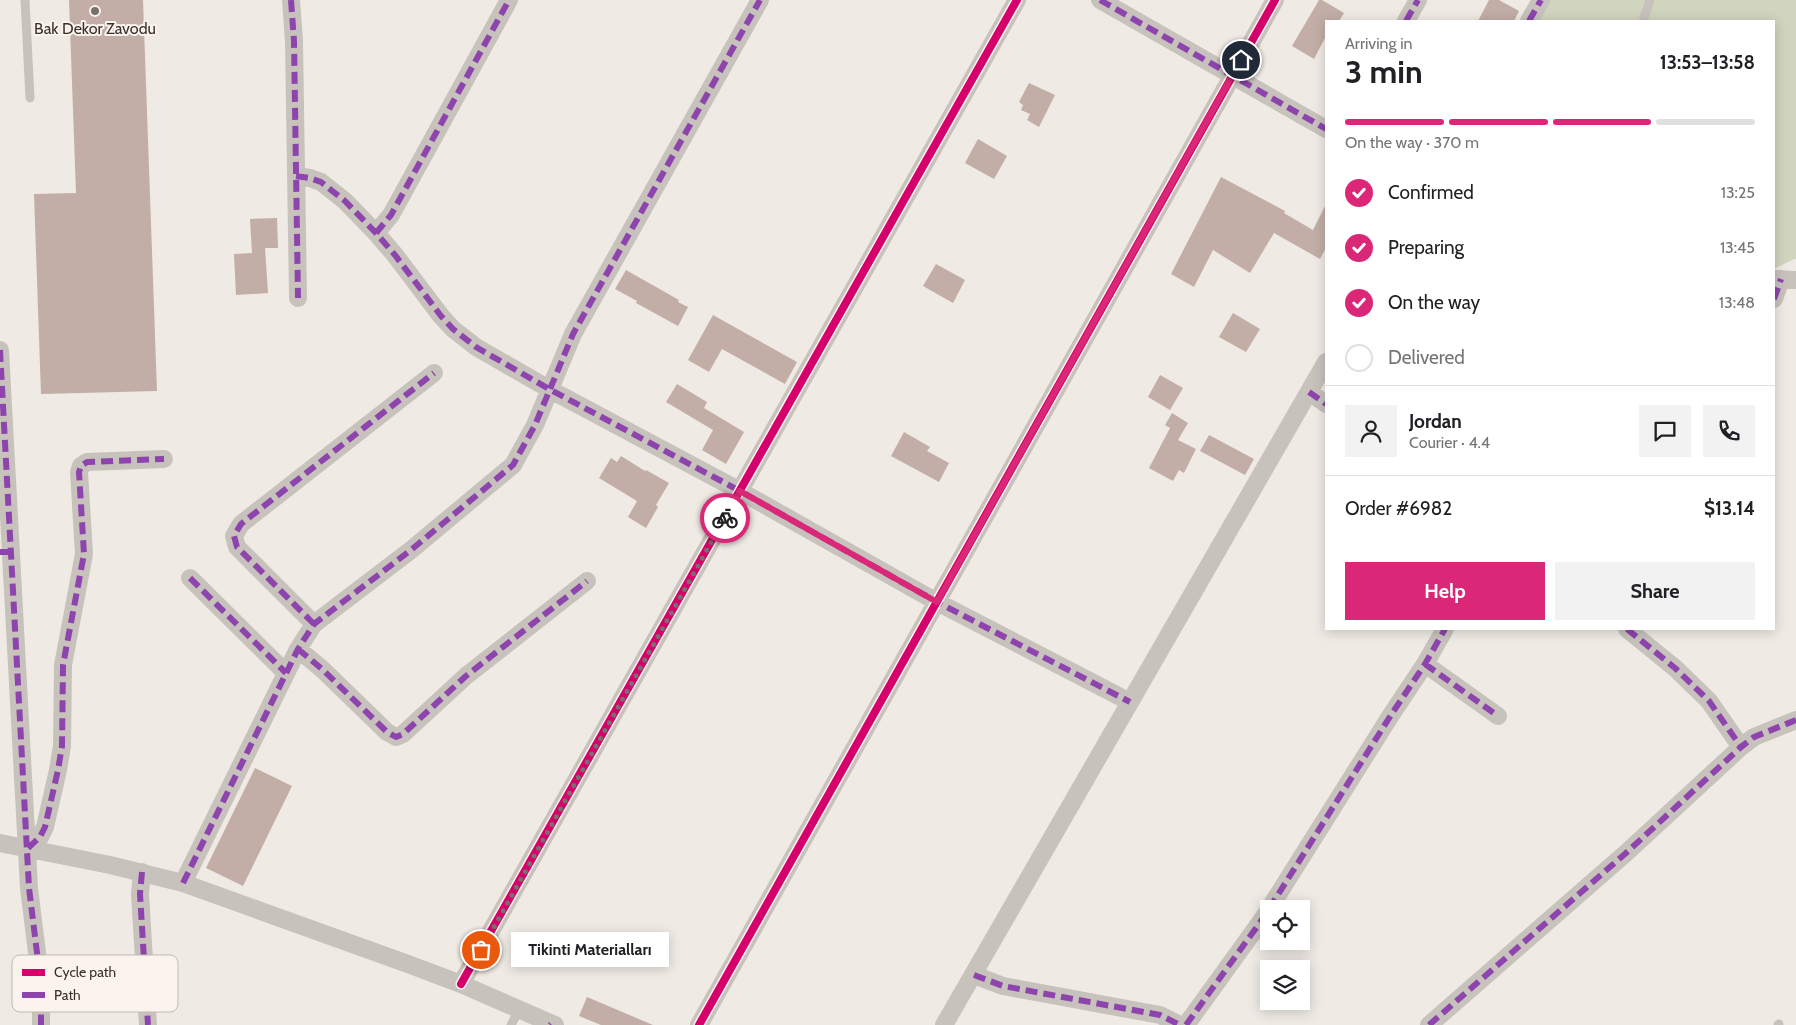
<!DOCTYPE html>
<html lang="en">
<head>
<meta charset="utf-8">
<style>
	:root { --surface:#fff; --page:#f2f2f2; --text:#202124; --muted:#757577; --line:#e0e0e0; --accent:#db2777 }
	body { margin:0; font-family:Cabin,sans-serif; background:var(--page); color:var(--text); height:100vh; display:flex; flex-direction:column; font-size:19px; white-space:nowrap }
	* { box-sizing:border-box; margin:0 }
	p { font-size:16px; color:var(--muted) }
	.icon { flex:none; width:28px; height:28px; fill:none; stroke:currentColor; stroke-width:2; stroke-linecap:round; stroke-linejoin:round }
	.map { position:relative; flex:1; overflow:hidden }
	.side { position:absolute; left:1325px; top:20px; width:450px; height:610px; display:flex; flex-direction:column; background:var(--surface); border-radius:0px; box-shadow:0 2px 12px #0003 }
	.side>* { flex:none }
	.controls { position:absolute; left:1260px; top:900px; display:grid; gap:10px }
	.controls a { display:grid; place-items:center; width:50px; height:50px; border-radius:0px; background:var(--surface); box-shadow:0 2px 12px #0003; font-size:25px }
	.pin { position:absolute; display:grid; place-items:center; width:42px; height:42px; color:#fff; margin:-21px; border:2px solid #fff; border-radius:50%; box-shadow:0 1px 5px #0007 }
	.courier { position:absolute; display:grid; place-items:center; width:50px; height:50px; margin:-25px; border:4px solid #db2777; border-radius:50%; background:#fff; color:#222; box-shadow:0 1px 6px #0007 }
	.bubble { position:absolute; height:35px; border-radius:0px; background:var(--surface); box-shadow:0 2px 12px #0003; font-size:16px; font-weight:800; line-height:35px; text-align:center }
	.headline em { font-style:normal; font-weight:800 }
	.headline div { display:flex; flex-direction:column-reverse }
	.headline { display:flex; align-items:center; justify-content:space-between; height:85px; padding:0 20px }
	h1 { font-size:32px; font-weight:800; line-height:38px }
	.bar { display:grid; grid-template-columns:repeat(4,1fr); gap:8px 5px; align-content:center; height:60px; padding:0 20px }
	.bar i { height:6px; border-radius:4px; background:var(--line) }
	.bar .active { background:var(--accent) }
	.bar p { grid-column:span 4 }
	.line { display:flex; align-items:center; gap:12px; padding:0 20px; border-top:1px solid var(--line) }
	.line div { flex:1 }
	.round { display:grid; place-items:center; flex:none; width:52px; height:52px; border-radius:0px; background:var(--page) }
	ol { padding:0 20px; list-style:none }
	li { display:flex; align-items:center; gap:15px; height:55px }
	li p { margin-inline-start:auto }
	li .icon { padding:5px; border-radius:50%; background:var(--accent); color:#fff; stroke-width:4 }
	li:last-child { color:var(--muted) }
	li i { width:28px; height:28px; border:2px solid var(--line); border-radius:50% }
	.button { display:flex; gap:10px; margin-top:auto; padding:10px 20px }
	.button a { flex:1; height:58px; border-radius:0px; background:var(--accent); color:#fff; font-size:20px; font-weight:800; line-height:58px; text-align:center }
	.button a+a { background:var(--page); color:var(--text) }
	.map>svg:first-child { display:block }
	.green { fill:#d1d5be }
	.building { fill:#c2aea6 }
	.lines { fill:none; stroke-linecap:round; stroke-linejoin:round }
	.service { stroke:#c8c2bd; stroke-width:9 }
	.minor { stroke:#c8c2bd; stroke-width:18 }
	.quiet { stroke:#8e44ad; stroke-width:6; stroke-dasharray:12 6; stroke-linecap:butt }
	.cycleway-casing { stroke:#fbf4ed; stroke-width:11 }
	.cycleway { stroke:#d6006c; stroke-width:8 }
	.done { stroke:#79706b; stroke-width:5; stroke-dasharray:0 9 }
	.route { stroke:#db2777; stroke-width:6 }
	.poi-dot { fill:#79706b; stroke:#fbf4ed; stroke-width:2 }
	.labels { text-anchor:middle; stroke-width:4; stroke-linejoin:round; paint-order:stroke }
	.poi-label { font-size:16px; fill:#3a2f2a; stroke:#fbf4ed }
	.key { fill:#fbf4ed; stroke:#c1b9b2; stroke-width:1 }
	.key-label { font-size:14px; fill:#3a2f2a }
</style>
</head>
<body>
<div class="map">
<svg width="1796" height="1025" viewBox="0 0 1796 1025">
	<rect width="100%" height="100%" fill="#efeae4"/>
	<path class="green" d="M1548,0H1796V259H1794L1774,269V21H1536Z"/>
	<path class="building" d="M69,0H143L157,391L41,394L34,194L76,193Z
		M1319,0H1322L1344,13L1339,21H1326V36L1314,59L1292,46Z
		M1489,0H1499L1519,11L1514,21H1478Z
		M1029,83L1055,95L1039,127L1027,120L1030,114L1021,110L1023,105L1019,102Z
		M978,139L1007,156L994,179L965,163Z
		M1221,177L1285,211L1284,213L1313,230L1326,204V248L1320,259L1274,233L1250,273L1213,250L1194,287L1171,274Z
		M277,218L278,248H265L268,293L236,295L234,254L252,253L250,219Z
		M936,264L965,280L953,303L923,286Z
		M626,270L679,300L678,302L688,307L678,326L636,303L637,301L615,289Z
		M1233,313L1260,329L1246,352L1219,337Z
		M713,315L797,362L785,384L722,349L709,372L688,360Z
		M1160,375L1183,388L1170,410L1148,397Z
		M677,384L707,402L704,408L744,432L726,464L702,450L713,430L666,402Z
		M1172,413L1188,423L1178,440L1196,449L1184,473L1179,470L1173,481L1149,468L1170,428L1165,425Z
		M904,432L930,447L927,451L949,463L939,482L891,456Z
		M1209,435L1254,459L1245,475L1200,451Z
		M621,456L645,471L646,470L669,483L656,505L658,507L646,528L628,517L637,501L599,478L611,458L617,462Z
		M255,768L292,786L243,886L206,868Z
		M587,997L653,1025H601L579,1016Z"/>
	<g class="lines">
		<path class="service" d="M25,0L30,98
			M1643,21L1650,0
			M511,1025L519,1010
			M1778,1025L1779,1024"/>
		<path class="minor" d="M291,0L294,41L298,298
			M1100,0L1326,129
			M1406,21L1418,0
			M1529,21L1541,0
			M296,176L310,178L321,182L345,201L376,233L395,255L441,316L453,329L476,347L549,389L740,491L937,602L1130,702
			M376,233L391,215L509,0
			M1774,279L1796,280
			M1774,299L1781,279
			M0,350L29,888L41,985V1025
			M1309,392L1326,404
			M190,578L286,673
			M314,624L237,547L234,536L241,524L434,373
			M1627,629L1675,668L1709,701L1741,747
			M298,649L322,669L387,732L396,737L403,734L466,676L587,581
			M1425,664L1498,716
			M0,843L110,865L183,883L408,964L461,984L555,1025
			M28,848L40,837L45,827L58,770L62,746L63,665L84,554L79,472L81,466L87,462L164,459
			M142,872L140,894L148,1025
			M183,883L298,649L314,624L411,550L513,465L535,425L573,334L760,0
			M1269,909L1391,715L1425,664L1445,629
			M974,975L1003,986L1160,1015L1180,1025
			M461,984L1017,0
			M699,1025L1275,0
			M944,1025L1326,362
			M1186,1025L1269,910
			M1429,1025L1626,853L1741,747L1754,737L1796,720"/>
		<path class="quiet" d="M291,0L294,41L298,298
			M1100,0L1326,129
			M1406,21L1418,0
			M1529,21L1541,0
			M296,176L310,178L321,182L345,201L376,233L395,255L441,316L453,329L476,347L549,389L740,491L937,602L1130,702
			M376,233L391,215L509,0
			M1774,299L1781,279
			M0,350L29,888L41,985V1025
			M1309,392L1326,404
			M0,552H12
			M190,578L286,673
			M314,624L237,547L234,536L241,524L434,373
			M1627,629L1675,668L1709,701L1741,747
			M298,649L322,669L387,732L396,737L403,734L466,676L587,581
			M1425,664L1498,716
			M28,848L40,837L45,827L58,770L62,746L63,665L84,554L79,472L81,466L87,462L164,459
			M142,872L140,894L148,1025
			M183,883L298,649L314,624L411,550L513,465L535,425L573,334L760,0
			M1269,909L1391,715L1425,664L1445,629
			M974,975L1003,986L1160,1015L1180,1025
			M550,1025L551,1024
			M1186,1025L1269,910
			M1429,1025L1626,853L1741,747L1754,737L1796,720"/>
		<defs>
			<path id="cycleway" d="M461,984L1017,0
				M699,1025L1275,0"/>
		</defs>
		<use href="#cycleway" class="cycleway-casing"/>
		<use href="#cycleway" class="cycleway"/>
	</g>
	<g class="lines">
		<path class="done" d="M481,950L725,518"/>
		<path class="route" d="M725,518L740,491L937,602L1241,60"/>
	</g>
	<circle class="poi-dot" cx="95" cy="11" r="5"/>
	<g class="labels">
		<g class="poi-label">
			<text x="95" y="34">Bak Dekor Zavodu</text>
		</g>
	</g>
	<rect x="12" y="955" width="166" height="57" rx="8" class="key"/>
	<rect x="22" y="969" width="23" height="7" fill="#d6006c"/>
	<rect x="22" y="992" width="23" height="6" fill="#8e44ad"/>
	<g class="key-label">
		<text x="54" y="977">Cycle path</text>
		<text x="54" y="1000">Path</text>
	</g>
</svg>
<div class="controls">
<a><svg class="icon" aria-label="locate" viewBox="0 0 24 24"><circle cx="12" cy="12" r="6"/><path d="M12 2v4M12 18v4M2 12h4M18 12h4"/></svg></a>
<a><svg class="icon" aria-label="layers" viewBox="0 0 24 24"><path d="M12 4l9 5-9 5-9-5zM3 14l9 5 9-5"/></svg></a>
</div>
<div class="pin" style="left:481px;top:950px;background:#ea580c"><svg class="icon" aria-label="bag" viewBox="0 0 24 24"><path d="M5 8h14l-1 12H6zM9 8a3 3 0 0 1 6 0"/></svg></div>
<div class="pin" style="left:1241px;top:60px;background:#1f2937"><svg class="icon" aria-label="home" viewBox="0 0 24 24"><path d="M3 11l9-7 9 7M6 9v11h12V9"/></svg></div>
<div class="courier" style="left:725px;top:518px"><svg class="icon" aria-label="bike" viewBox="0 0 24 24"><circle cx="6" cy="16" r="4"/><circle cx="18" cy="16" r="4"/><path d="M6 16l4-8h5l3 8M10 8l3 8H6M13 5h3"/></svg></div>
<div class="bubble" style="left:511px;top:932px;width:158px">Tikinti Materialları</div>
<section class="side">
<div class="headline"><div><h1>3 min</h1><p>Arriving in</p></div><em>13:53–13:58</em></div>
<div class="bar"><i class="active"></i><i class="active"></i><i class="active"></i><i></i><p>On the way · 370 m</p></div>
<ol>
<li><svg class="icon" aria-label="check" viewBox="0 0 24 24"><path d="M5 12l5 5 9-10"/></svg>Confirmed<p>13:25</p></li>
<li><svg class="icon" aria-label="check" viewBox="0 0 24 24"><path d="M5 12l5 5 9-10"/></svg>Preparing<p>13:45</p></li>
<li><svg class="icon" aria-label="check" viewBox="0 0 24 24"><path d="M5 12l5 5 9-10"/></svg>On the way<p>13:48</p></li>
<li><i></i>Delivered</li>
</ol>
<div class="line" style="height:90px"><a class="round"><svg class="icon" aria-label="person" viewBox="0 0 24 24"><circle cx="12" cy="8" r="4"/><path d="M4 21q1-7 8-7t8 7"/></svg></a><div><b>Jordan</b><p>Courier · 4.4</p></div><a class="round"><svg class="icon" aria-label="chat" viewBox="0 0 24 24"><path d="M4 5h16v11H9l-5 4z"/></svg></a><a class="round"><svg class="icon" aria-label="phone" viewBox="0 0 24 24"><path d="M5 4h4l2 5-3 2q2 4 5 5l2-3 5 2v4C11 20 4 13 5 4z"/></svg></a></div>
<div class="line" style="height:65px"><div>Order #6982</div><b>$13.14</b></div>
<div class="button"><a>Help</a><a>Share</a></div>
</section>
</div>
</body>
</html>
